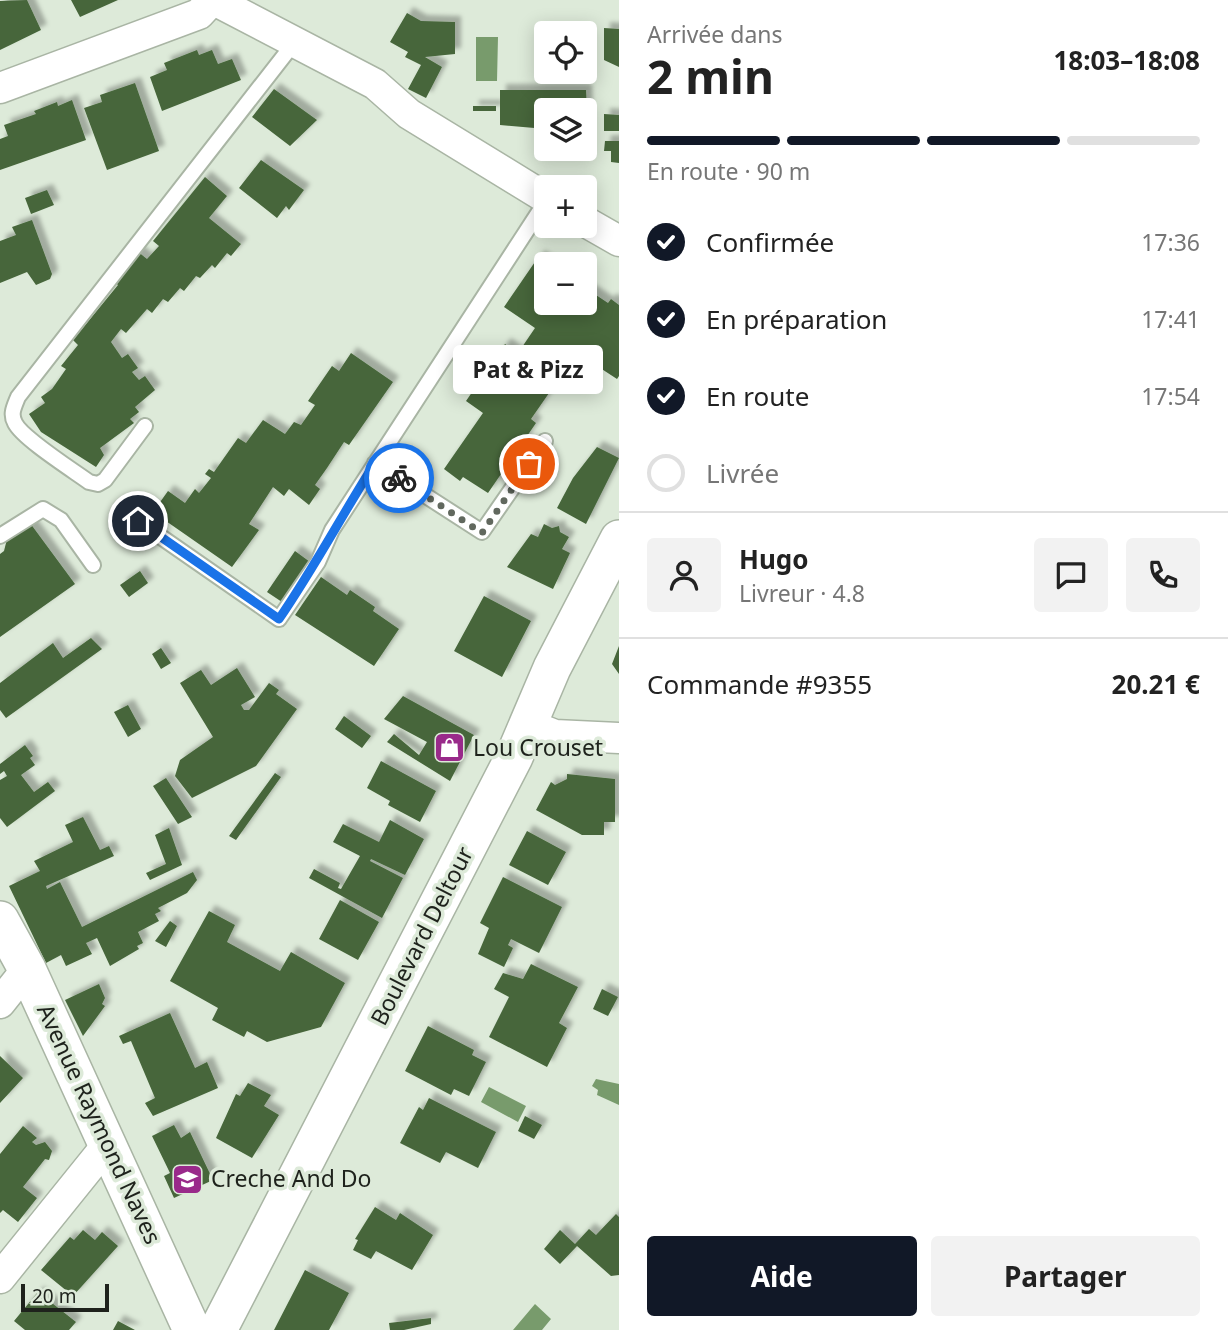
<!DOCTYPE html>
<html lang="fr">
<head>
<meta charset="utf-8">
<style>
	:root { --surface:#fff; --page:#f2f2f2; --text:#222; --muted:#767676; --line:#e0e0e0; --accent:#111827 }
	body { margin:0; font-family:"Noto Sans",sans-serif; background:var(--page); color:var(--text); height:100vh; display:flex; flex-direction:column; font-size:26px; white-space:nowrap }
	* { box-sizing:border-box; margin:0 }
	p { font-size:23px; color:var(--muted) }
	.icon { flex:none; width:38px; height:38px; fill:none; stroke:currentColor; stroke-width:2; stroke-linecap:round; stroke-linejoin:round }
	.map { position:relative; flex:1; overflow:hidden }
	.side { display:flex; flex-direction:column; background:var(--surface); width:609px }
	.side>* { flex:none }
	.fabs { position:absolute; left:534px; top:21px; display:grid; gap:14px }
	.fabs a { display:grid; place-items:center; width:63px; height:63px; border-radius:7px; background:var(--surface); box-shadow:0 4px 18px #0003; font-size:35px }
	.scale { position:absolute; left:21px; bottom:18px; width:88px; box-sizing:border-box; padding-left:7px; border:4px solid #1e221c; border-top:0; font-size:19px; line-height:24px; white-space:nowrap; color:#1e221c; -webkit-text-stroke:5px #ddead9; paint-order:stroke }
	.pin { position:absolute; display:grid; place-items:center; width:60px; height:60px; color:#fff; margin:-30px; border:4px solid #fff; border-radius:50%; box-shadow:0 2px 7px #0007 }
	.courier { position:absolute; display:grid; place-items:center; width:70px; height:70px; margin:-35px; border:5px solid #1a73e8; border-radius:50%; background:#fff; color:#222; box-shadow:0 2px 9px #0007 }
	.bubble { position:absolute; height:49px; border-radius:7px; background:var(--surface); box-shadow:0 4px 18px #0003; font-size:23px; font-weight:700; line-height:49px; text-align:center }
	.overview em { font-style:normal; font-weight:700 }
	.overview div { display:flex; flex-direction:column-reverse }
	.overview { display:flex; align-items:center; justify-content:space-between; height:119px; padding:0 28px }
	h1 { font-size:46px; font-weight:700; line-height:52px }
	.bar { display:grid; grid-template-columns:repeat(4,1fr); gap:10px 7px; align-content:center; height:84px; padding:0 28px }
	.bar i { height:9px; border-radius:5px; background:var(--line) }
	.bar .current { background:var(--accent) }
	.bar p { grid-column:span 4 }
	.line { display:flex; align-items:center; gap:18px; padding:0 28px; border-top:2px solid var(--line) }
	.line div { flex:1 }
	.round { display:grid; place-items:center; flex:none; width:74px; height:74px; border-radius:7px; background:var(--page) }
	ol { padding:0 28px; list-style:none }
	li { display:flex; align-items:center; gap:21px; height:77px }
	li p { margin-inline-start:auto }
	li .icon { padding:7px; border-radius:50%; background:var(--accent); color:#fff; stroke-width:4 }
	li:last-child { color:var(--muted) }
	li i { width:38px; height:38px; border:4px solid var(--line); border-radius:50% }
	.cta { display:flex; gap:14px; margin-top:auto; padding:14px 28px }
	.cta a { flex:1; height:80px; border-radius:7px; background:var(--accent); color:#fff; font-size:28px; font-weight:700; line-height:80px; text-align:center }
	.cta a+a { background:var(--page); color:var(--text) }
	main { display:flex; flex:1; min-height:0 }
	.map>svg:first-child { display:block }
	.water { fill:#789b6c }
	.building { fill:#46663a; filter:url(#shadow) }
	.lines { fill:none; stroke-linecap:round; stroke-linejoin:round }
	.service-casing { stroke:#a9b5a4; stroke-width:18 }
	.minor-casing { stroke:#a9b5a4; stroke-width:33 }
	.tertiary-casing { stroke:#a9b5a4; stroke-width:40 }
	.service { stroke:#fff; stroke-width:14 }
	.minor { stroke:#fff; stroke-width:30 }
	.tertiary { stroke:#fff; stroke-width:37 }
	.done { stroke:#61685e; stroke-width:7; stroke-dasharray:0 12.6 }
	.route { stroke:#1a73e8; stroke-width:9 }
	.labels { text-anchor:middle; stroke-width:7; stroke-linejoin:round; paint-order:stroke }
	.poi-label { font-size:23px; fill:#1e221c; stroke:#ddead9; text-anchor:start }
	.street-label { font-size:23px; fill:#1e221c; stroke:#ddead9 }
</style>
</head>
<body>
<main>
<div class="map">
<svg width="619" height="1330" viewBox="0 0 619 1330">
	<defs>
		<filter id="shadow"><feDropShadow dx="6" dy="-6" stdDeviation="2" flood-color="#0004"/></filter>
	</defs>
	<rect width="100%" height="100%" fill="#ddead9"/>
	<path class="water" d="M476,37H498L497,81H476Z
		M596,1079L619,1084V1105L597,1095L598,1090L592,1086Z
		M489,1087L526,1106L518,1122L481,1102Z
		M535,1304L551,1319L542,1330H513Z"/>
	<path class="building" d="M27,0L41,30L0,50V1Z
		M71,0H118L80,17Z
		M407,13L421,21L455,22V54L425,57L442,67L426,98L408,89L421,65L405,57L408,52L390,42Z
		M604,28L619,29V67L604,60Z
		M197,50L199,55L212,50L218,64L232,59L241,80L162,111L150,77L167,70L164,63Z
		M135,83L159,151L107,170L84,108L102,102L100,95Z
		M274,89L317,120L290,146L252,117Z
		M500,90H586L587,110H546V129L500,125Z
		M72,100L86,140L0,170V139L8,136L4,125L36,114L34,111L57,102L58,106Z
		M473,106H496V111H473Z
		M604,114L619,115V131H604Z
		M605,141H619V163L611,162V151H604Z
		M261,160L304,190L289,210L286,206L277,218L239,188Z
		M205,177L227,196L209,218L241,244L231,256L227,253L215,268L212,265L200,278L196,276L184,291L180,288L168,302L163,299L152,313L147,309L126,333L121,329L111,342L122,358L128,354L138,368L132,372L139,380L145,376L155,390L135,407L139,412L130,419L134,423L100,448L104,455L96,467L41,432L29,414L45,403L41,397L52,389L66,369L61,366L78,345L73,340L118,285L113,281L137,251L147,259L159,246L153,241Z
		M47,190L54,205L31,214L25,198Z
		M32,220L52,274L50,279L36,285L27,272L0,283V241L16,235L12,227Z
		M539,256L551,264H546V303H584V287L608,303L611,299L619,305V376L617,379L591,362L588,366L574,357L531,419L536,423L488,493L463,477L460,481L444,469L483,413L466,401L505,344L518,353L535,328L504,307Z
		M351,353L393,382L349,445L344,442L327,468L315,485L320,489L309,505L289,489L284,496L273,487L249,524L259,530L232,567L153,512L168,491L185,503L195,489L199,493L211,478L205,474L209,469L214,472L238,438L246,443L263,420L285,434L294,422L301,425L315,405L308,401L332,366L339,371Z
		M597,447L619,458L586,524L557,508L573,478Z
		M30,523L75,584L0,637V554L4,551L7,539Z
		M544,524L552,528L559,526L560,532L569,537L562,549L570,553L553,589L507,567L531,534L538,537Z
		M295,551L310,562L282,602L267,592Z
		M140,571L148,583L129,597L120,585Z
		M321,577L347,595L350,590L375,607L373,611L399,629L374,666L295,615Z
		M484,596L531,621L502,677L454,651Z
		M91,638L102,649L6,718L0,710V683L53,643L63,658Z
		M619,646V674L612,664Z
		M161,648L171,663L161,669L152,654Z
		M237,668L255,697L241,705L244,710H249L269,683L279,690L276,694L297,709L256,766L192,798L175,776L180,760L213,737L180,683L201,670L211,685Z
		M403,696L474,735L450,781L387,742L394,734L419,755L427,742L384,719Z
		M128,705L141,729L128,737L114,712Z
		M344,716L371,736L362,748L335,729Z
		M25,745L33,756L30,758L35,765L21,775L34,792L48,782L55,791L7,827L0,818V780L7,776L4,771L0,774V764Z
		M381,761L436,791L420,822L388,805L390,801L367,788Z
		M275,773L281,777L236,840L229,836Z
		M567,774L615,779V822H604V835H582L536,810L551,782L555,785L567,779Z
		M166,778L192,817L178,824L153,786Z
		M83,817L100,850L109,846L114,856L46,886L47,889L60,882L82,927L193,872L197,880L187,893L158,908L161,911L155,914L159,921L138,932L143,943L137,946L139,949L110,966L97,938L86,943L92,954L66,966L61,955L46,963L9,886L40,871L34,861L73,842L65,825Z
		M390,820L424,839L405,875L371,859L370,861L403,878L382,918L309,878L314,869L340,883L338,888L341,889L360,856L333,842L343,824L379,842Z
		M169,828L182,865L150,880L146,873L166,864L155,835Z
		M527,831L566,852L548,885L509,865Z
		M503,877L562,907L539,953L511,939L508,945L513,948L504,967L478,954L489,928L480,923Z
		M340,900L379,922L358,960L319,939Z
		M209,911L235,925L227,942L280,971L291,952L345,983L321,1027L267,1042L247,1031L244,1037L212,1020L218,1008L170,981Z
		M170,921L177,926L166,947L155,941Z
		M531,964L578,987L559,1023L567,1028L547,1067L489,1037L509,997L494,989L503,973L523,979Z
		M99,984L105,998L102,1004L105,1006L83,1036L65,1000Z
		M602,989L618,997L608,1016L593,1009Z
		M170,1013L195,1068L207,1062L218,1088L153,1116L145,1103L155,1098L131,1041L123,1044L119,1036Z
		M428,1026L474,1050L472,1055L486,1062L469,1096L454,1089L451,1095L405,1071Z
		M0,1056L23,1078L0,1103Z
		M248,1083L271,1095L264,1106L279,1115L252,1158L216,1138L236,1094L240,1096Z
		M429,1098L496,1132L478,1168L446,1152L440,1163L400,1143L419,1107L423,1110Z
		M525,1116L542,1125L534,1139L518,1131Z
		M174,1125L181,1138L190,1132L213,1180L174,1198L164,1176L170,1173L152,1136Z
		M23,1126L37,1138L32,1142L36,1145L45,1142L52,1151L49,1160L45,1159L23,1187L37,1198L18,1222L3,1210L0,1213V1154Z
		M375,1207L396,1220L400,1213L433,1235L412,1270L376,1251L371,1259L353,1250L358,1240L355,1239Z
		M616,1214L619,1217V1275L611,1276L577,1246L560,1264L544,1249L560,1230L575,1244L589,1229L596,1235Z
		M83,1230L95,1240L102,1232L118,1246L73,1296L41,1270L70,1237L74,1240Z
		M305,1270L349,1293L329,1330H274Z
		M38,1292L76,1322L69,1330H25L14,1321Z
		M431,1318V1324L404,1330H390L389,1323Z
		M118,1321L135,1330H113Z"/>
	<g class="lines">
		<defs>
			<path id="service" d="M145,426L105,480L98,484L89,482C74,471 22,438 15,423C10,414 14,407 18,397L294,43
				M375,463L482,532L545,441
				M138,521L279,619L318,562L332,530L546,201
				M0,536L43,509L61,520L93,565"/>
			<path id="minor" d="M214,0L375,84L409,114L546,198
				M0,88L199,14L212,0
				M584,221L619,241
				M527,724L555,735L619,738
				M0,1003L27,969
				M0,1278L108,1144"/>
			<path id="tertiary" d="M0,920L27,969L192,1330
				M218,1330L514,757L552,668L619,539"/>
		</defs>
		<use href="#service" class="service-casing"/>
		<use href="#minor" class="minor-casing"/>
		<use href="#tertiary" class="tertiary-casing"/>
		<use href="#service" class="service"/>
		<use href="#minor" class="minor"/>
		<use href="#tertiary" class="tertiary"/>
	</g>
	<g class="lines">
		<path class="done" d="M399,478L482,533L529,464"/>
		<path class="route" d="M138,521L279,619C314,568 342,515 375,463L399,478"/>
	</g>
	<defs>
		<symbol id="shop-square" viewBox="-11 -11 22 22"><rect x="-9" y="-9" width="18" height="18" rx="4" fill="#992a8a" stroke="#ddead9"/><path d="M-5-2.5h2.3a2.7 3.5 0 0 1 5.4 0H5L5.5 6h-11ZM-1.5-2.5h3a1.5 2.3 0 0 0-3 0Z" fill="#fff"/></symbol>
		<symbol id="school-square" viewBox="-11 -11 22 22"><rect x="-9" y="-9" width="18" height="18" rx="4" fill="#992a8a" stroke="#ddead9"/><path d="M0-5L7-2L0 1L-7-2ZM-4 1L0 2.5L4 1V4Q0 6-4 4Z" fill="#fff"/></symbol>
	</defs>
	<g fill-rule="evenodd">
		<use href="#shop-square" x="432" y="730" width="35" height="35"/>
		<use href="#school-square" x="170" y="1162" width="35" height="35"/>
	</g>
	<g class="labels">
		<g class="poi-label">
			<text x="473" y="756">Lou Crouset</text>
			<text x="211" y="1187">Creche And Do</text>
		</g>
		<g class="street-label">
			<text transform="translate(422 936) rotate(-63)" y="8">Boulevard Deltour</text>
			<text transform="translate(99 1124) rotate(65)" y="8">Avenue Raymond Naves</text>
		</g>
	</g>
</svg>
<div class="fabs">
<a><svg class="icon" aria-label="locate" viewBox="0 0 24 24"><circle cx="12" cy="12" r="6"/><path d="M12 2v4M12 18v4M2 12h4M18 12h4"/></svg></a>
<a><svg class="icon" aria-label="layers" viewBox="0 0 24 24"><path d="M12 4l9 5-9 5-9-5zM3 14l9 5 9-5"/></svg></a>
<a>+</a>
<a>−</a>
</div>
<div class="scale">20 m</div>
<div class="pin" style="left:529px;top:464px;background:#ea580c"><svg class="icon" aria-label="bag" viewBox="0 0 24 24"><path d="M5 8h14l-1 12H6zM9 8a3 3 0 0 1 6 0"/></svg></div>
<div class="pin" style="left:138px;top:521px;background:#1f2937"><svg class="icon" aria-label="home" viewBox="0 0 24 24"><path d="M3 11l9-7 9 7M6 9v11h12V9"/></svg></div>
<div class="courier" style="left:399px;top:478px"><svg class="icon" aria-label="bike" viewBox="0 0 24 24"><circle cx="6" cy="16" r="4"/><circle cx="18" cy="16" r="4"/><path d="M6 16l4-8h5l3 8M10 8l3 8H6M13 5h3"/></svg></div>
<div class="bubble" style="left:453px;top:345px;width:150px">Pat &amp; Pizz</div>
</div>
<section class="side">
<div class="overview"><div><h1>2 min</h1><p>Arrivée dans</p></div><em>18:03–18:08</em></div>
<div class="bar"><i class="current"></i><i class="current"></i><i class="current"></i><i></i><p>En route · 90 m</p></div>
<ol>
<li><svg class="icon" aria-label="check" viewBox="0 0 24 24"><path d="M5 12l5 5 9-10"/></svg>Confirmée<p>17:36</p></li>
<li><svg class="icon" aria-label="check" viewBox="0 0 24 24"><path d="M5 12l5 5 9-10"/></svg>En préparation<p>17:41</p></li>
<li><svg class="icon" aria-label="check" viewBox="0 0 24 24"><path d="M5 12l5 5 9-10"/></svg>En route<p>17:54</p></li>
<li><i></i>Livrée</li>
</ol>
<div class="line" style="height:126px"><a class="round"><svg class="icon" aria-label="person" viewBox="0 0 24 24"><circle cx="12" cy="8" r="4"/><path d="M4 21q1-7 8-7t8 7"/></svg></a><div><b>Hugo</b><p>Livreur · 4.8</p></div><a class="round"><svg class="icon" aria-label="chat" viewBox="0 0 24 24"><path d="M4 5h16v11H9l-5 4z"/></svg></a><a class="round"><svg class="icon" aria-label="phone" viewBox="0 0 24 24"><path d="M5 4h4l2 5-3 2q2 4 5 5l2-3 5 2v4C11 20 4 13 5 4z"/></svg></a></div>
<div class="line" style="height:91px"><div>Commande #9355</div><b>20.21 €</b></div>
<div class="cta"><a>Aide</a><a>Partager</a></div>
</section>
</main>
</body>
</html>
